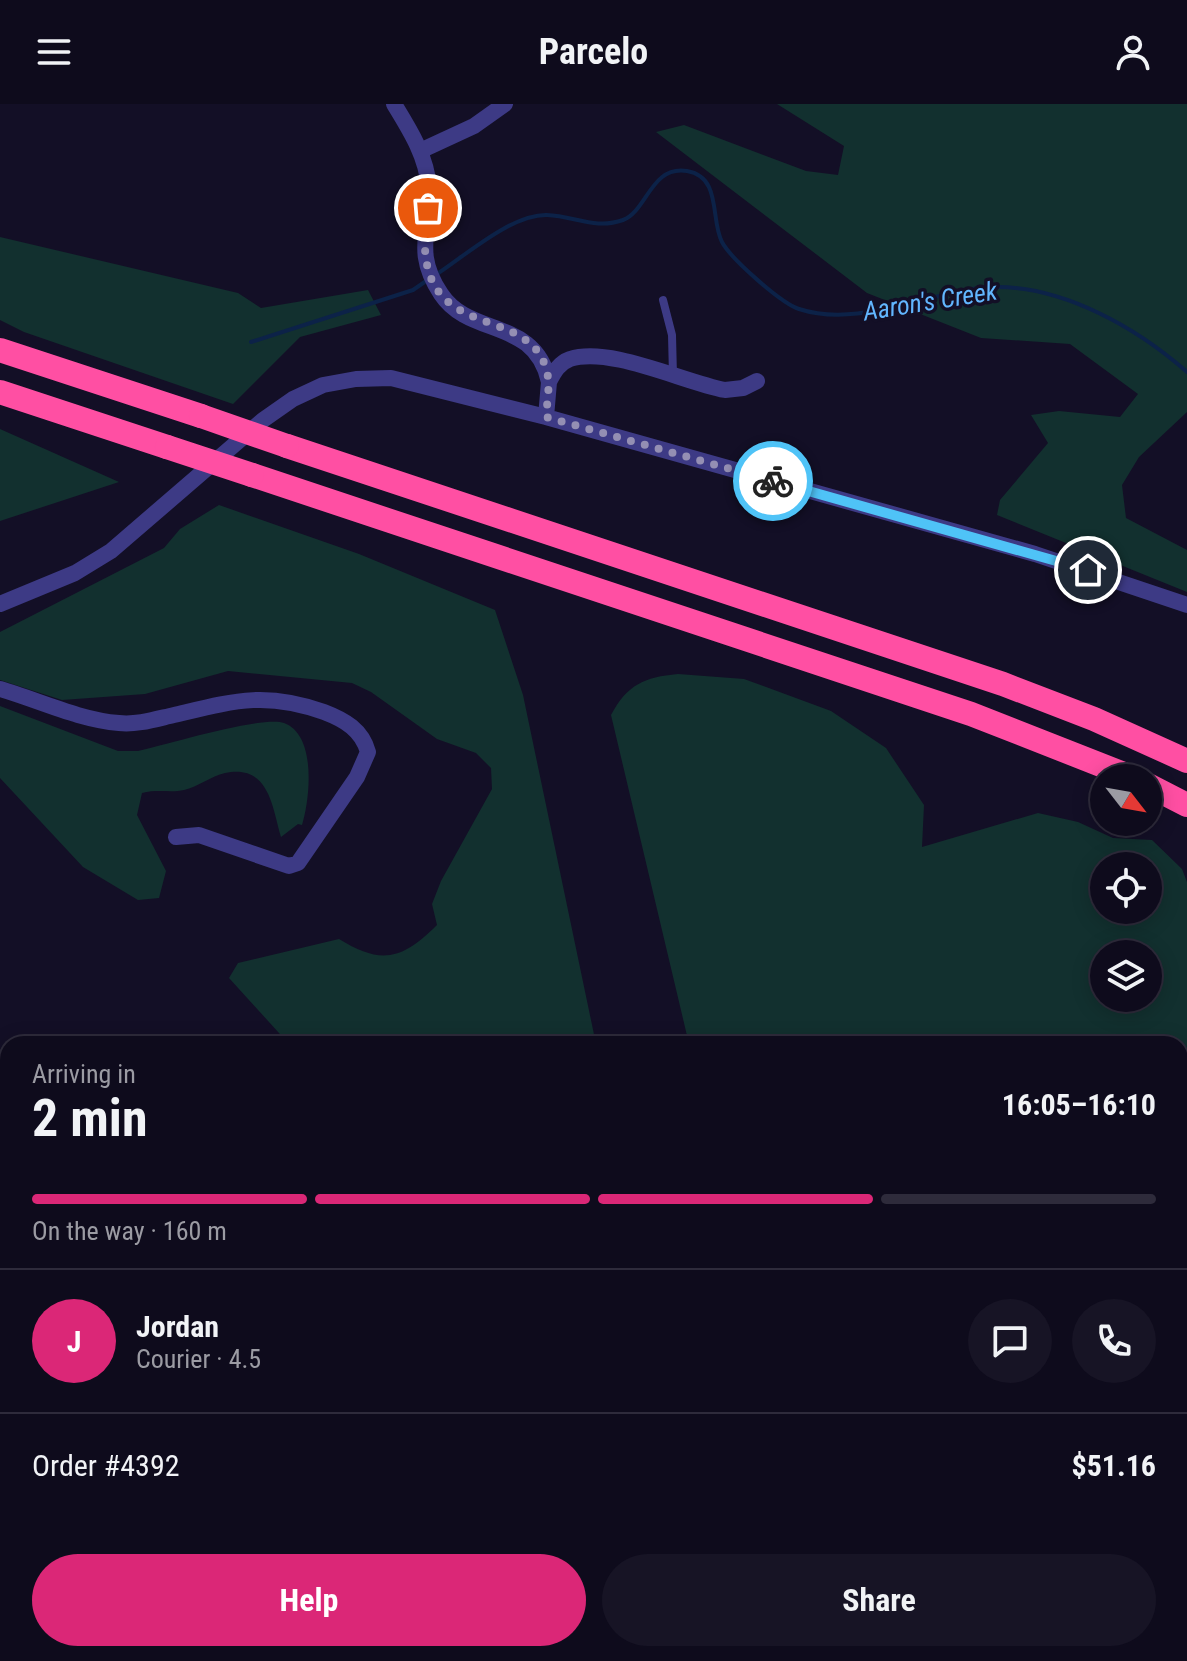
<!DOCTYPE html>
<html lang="en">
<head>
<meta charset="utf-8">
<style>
	:root { --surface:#0e0b1c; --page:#171425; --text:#f1f3f6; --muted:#9b9ba3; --line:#2e2b3b; --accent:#db2777 }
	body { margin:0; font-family:"Roboto Condensed",sans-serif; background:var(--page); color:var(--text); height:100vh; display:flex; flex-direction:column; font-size:30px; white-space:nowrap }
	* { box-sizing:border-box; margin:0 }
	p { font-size:26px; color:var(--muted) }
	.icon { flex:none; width:44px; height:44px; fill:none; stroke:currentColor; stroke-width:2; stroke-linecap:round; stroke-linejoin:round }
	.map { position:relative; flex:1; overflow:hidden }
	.details { position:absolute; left:0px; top:932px; width:1188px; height:626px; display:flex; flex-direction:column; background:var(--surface); border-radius:24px 24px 0 0; box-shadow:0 4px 20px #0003,0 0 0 2px var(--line) }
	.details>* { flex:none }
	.needle { width:52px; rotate:121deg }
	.fabs { position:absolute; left:1090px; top:660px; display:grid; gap:16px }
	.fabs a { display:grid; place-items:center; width:72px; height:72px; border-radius:50%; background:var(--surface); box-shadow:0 4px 20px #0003,0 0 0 2px var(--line); font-size:40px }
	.pin { position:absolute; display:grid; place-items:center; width:68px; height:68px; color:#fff; margin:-34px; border:4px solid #fff; border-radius:50%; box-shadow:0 2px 8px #0007 }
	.courier { position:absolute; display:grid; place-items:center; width:80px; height:80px; margin:-40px; border:6px solid #4fc3f7; border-radius:50%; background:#fff; color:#222; box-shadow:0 2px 10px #0007 }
	.overview em { font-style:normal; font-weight:700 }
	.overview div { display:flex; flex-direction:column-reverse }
	.overview { display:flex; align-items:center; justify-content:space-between; height:136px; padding:0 32px }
	h1 { font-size:52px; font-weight:700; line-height:60px }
	.bar { display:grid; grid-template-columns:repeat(4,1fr); gap:12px 8px; align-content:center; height:96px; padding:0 32px }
	.bar i { height:10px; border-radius:6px; background:var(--line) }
	.bar .on { background:var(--accent) }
	.bar p { grid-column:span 4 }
	.line { display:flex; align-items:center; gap:20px; padding:0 32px; border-top:2px solid var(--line) }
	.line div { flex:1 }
	.round { display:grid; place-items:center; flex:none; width:84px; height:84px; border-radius:42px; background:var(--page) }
	.button { display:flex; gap:16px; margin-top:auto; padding:16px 32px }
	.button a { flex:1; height:92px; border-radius:48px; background:var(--accent); color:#fff; font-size:32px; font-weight:700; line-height:92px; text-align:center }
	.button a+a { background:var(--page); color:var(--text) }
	header { display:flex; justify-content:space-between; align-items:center; height:104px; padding:0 32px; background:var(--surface); font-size:36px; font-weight:700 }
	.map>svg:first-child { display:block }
	.green { fill:#12302f; fill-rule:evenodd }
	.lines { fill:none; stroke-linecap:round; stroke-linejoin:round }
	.stream { stroke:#0c2248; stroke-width:4 }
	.path { stroke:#2fb8b0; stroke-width:2; stroke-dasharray:4 6; stroke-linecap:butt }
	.lane { stroke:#3d3a85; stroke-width:8 }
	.street { stroke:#3d3a85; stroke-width:16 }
	.highway { stroke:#ff4fa3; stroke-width:24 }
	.highway-bridge { stroke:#ff4fa3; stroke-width:24 }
	.done { stroke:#948fb3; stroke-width:8; stroke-dasharray:0 14.4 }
	.route { stroke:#4fc3f7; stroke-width:10 }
	.labels { text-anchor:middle; stroke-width:7; stroke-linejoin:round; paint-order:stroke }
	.water-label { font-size:26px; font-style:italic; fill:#62b6ff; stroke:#130f26 }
</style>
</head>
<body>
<header><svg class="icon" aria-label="menu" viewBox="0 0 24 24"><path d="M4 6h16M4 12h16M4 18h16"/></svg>Parcelo<svg class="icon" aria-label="person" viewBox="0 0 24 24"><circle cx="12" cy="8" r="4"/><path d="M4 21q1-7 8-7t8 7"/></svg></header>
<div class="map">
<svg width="1187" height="1557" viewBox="0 0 1187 1557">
	<rect width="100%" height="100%" fill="#130f26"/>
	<path class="green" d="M777,0H1187V308L1139,353L1122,381L1126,414L1187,446V488L997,411L1000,396L1048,339L1031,311L1059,307L1120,313L1138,290L1070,240L981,234L867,189L656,28L684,21L806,67L838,71L844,42Z
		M0,133L238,189L261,204L368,186L381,211L300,233L233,300L24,228L0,216Z
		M0,325L119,378L0,417Z
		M219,401L359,450L495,506L523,591L596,940H289L229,874L238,859L339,835C381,861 402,856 437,821L432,800L441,777L492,685L491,664L476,649L437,635L371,588L352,579L228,567L145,590L62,596L0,576V528L164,444L180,425Z
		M678,570L744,575L831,607L886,644L924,701L922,743L1038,709L1078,718L1113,734L1152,736L1182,765L1187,778V1235L1180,1234V940H689L611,611C627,581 644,573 678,570ZM1104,762H1148V806H1104ZM1148,850V894H1104V850Z
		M0,602L118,647H138C165,641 263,611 284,619C317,631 310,695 302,721L298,720L281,733C272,702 269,660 225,669C211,672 198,683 184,686C172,689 157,685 142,689L137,711L166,767L159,794L138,796L83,763L0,674Z
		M8,1387V1550H39L35,1557H0V1493L5,1466L0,1442V1399Z
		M1180,1491L1187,1498V1557H1098L1092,1550H1180Z
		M800,1550H897L893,1557H801Z"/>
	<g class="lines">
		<path class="stream" d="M437,170C466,151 512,110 547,111C575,112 595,126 623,116C647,107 651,61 687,67C722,73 710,115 722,138C731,155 781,199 799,205C842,219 889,204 931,194C951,189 975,183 997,183C1065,183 1137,224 1187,268
			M251,238L413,186L429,175"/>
		<path class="path" d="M1180,1444L1187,1445
			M1180,1451L1187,1456
			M1180,1494L1187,1482
			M972,1557L981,1550
			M1103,1557L1110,1550"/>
		<path class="lane" d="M663,196L672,231L673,272"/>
		<path class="street" d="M394,0C410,26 427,53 429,84C431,128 413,148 441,190C470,234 535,213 549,278C554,268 559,259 570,255C610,242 683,278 725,286L743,284L757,277
			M420,47L474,22L505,0
			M546,313L549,278
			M0,500L75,469L111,447L263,316L293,295L323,281L356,275L391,274L546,313L1035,450L1187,501
			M0,585C38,596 79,616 119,619C137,621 156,615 174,611C233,597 265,587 324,608C345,616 362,626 368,648L357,673L298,759L289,762L199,731L176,733"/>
		<path class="highway" d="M0,246L201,312
			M0,288L167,343
			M287,342L1003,580L1094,615L1187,657
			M252,371L971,610L1134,674
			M1148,681L1187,701"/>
		<path class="highway-bridge" d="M201,312L287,342
			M167,343L252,371"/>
	</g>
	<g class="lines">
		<path class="done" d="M428,104C404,246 524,194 546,264C551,280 547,297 546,313L773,377"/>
		<path class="route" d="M773,377L1088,466"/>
	</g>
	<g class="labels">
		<g class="water-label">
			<text transform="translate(930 197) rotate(-9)" y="9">Aaron's Creek</text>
		</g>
	</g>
</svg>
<div class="fabs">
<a><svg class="needle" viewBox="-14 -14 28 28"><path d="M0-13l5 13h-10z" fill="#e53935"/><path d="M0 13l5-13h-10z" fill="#9b9ba3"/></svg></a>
<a><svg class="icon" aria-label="locate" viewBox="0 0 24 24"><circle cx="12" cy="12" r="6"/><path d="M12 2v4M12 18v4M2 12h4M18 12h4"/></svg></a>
<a><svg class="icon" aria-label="layers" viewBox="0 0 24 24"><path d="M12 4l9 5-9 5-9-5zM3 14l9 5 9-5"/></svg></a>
</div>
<div class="pin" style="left:428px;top:104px;background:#ea580c"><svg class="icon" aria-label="bag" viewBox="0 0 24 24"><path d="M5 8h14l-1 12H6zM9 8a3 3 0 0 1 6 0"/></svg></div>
<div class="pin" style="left:1088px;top:466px;background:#1f2937"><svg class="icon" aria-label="home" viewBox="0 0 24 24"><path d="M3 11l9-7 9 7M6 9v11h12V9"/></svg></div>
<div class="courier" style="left:773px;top:377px"><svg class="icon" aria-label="bike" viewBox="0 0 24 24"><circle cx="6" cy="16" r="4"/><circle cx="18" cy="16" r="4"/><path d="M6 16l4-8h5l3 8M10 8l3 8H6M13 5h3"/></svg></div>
<section class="details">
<div class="overview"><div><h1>2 min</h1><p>Arriving in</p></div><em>16:05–16:10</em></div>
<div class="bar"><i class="on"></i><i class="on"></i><i class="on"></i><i></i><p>On the way · 160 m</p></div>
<div class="line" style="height:144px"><b class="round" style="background:var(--accent);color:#fff">J</b><div><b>Jordan</b><p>Courier · 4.5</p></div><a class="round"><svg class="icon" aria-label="chat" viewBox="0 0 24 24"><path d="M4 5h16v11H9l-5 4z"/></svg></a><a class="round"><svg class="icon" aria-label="phone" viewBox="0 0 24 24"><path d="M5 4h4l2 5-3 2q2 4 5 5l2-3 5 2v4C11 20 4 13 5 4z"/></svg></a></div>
<div class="line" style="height:104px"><div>Order #4392</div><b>$51.16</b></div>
<div class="button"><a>Help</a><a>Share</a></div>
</section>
</div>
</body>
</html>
